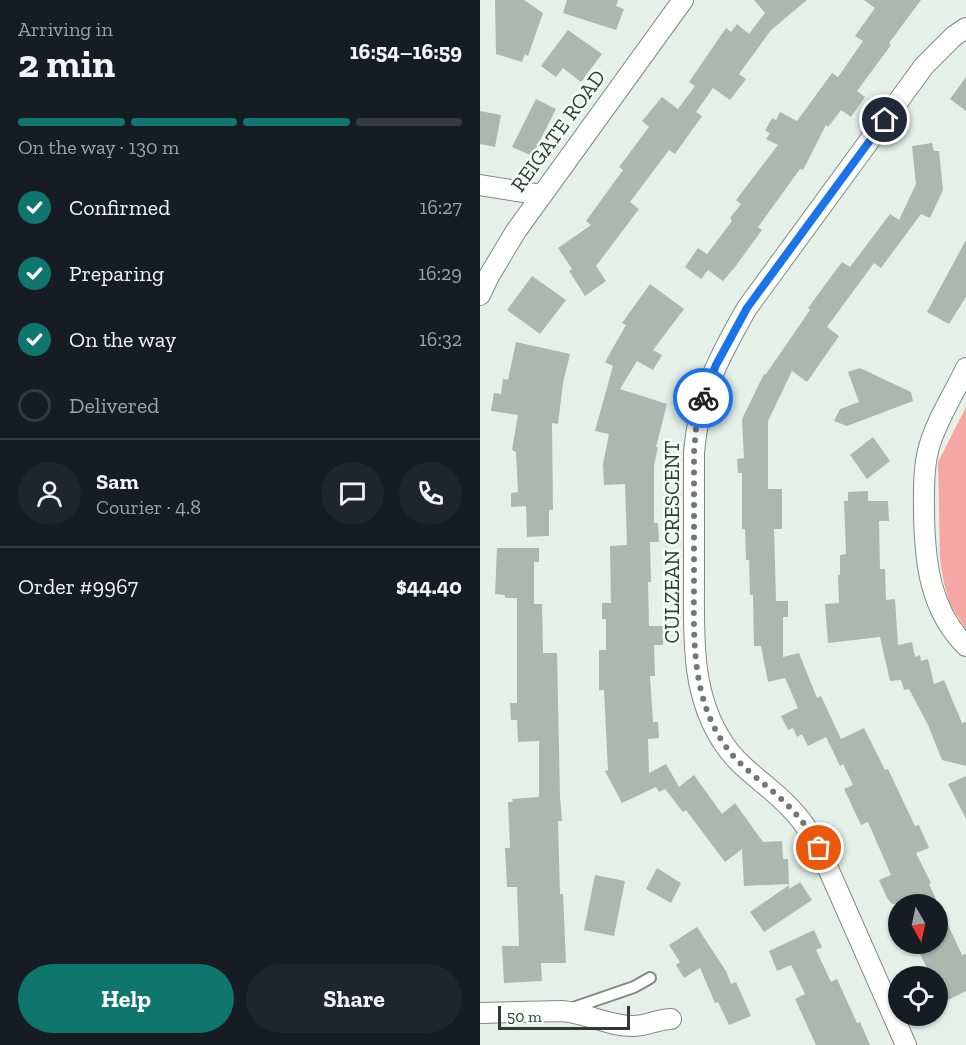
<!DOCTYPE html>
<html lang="en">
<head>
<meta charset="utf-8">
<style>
	:root { --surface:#171b24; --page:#20242c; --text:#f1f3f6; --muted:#9ea1a6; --line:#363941; --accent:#0f766e }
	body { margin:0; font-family:"Zilla Slab",serif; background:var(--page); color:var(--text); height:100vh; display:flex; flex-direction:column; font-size:22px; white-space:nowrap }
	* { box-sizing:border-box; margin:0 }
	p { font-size:20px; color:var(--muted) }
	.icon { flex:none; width:33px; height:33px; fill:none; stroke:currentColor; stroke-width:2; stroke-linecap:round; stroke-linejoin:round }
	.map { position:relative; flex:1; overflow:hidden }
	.details { display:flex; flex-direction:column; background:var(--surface); width:480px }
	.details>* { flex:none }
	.needle { width:39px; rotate:171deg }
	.buttons { position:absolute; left:408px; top:894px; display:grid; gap:12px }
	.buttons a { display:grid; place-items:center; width:60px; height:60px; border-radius:50%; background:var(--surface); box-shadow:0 2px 4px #0004; font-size:30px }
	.scale { position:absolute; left:18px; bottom:15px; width:132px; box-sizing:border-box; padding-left:6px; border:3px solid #333735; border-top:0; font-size:16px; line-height:21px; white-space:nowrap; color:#333735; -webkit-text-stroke:4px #f2fdf7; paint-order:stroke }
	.pin { position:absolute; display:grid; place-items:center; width:51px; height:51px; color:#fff; margin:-26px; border:3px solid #fff; border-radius:50%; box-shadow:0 2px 6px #0007 }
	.courier { position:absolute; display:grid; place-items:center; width:60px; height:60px; margin:-30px; border:4px solid #1a73e8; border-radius:50%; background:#fff; color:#222; box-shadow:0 2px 8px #0007 }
	.head em { font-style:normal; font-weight:800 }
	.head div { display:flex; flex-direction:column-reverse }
	.head { display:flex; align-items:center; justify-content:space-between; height:102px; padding:0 18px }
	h1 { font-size:39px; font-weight:800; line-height:45px }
	.bar { display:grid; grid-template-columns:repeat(4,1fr); gap:9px 6px; align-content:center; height:72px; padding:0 18px }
	.bar i { height:8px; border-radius:4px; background:var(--line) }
	.bar .active { background:var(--accent) }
	.bar p { grid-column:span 4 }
	.line { display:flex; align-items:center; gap:15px; padding:0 18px; border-top:2px solid var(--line) }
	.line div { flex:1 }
	.round { display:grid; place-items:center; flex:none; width:63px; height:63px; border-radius:32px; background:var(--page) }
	ol { padding:0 18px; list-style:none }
	li { display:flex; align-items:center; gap:18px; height:66px }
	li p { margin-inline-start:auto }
	li .icon { padding:6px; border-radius:50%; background:var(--accent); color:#fff; stroke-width:4 }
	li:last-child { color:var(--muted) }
	li i { width:33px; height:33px; border:3px solid var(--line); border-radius:50% }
	.button { display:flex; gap:12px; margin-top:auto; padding:12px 18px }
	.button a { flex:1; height:69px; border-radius:36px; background:var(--accent); color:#fff; font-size:24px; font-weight:800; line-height:69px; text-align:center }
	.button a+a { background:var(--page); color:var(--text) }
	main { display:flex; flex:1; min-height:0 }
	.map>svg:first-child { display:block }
	.green { fill:#f7a7a3 }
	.building { fill:#acb7b0 }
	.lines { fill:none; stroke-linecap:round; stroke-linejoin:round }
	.lane-casing { stroke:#808a84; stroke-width:14 }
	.street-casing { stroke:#808a84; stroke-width:22 }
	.lane { stroke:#fff; stroke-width:10 }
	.street { stroke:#fff; stroke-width:20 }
	.done { stroke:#717874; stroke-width:6; stroke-dasharray:0 10.8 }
	.route { stroke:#1a73e8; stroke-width:8 }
	.labels { text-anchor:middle; stroke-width:5; stroke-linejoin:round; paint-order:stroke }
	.street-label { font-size:21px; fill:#333735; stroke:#f2fdf7 }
</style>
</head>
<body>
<main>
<section class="details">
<div class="head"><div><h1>2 min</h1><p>Arriving in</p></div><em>16:54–16:59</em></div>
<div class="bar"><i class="active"></i><i class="active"></i><i class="active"></i><i></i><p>On the way · 130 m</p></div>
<ol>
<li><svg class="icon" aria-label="check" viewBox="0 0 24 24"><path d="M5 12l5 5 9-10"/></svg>Confirmed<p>16:27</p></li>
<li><svg class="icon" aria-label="check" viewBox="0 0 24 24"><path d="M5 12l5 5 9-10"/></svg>Preparing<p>16:29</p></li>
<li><svg class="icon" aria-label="check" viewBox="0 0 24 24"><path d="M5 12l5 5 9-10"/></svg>On the way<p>16:32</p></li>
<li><i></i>Delivered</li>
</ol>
<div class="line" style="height:108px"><a class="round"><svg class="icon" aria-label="person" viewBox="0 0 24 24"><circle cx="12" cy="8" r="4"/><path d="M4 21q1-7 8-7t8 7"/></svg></a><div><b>Sam</b><p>Courier · 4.8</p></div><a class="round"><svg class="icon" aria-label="chat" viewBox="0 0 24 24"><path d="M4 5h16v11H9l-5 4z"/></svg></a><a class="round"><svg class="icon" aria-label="phone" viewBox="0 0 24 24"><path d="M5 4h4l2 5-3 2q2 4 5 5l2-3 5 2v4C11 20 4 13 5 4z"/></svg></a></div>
<div class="line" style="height:78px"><div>Order #9967</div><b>$44.40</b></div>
<div class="button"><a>Help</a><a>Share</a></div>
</section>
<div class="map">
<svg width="486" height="1045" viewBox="0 0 486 1045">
	<rect width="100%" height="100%" fill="#e5f0e9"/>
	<path class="green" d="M486,407V629L469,603L463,578L460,559L458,462Z"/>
	<path class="building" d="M15,0H44L63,13L48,56L45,54L42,62L16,54Z
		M87,0H138L136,6L144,9L136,30L83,13Z
		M274,0H327L291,30L259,74L266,79L250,100L233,88L216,112L222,116L195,154L189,150L150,202L159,209L116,266L126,281L105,296L89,271L92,269L78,248L111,225L106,221L143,170L139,167L169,127L162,121L182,97L198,109L215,86L209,82L246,28L251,32L257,24L269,34L285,13Z
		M384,0H441L409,43L411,45L377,91L385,97L371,117L361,110L348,127L346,125L323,170L320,169L278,227L282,230L255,267L243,281L228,270L221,279L205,267L218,248L227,254L252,221L250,218L261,204L256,200L298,145L286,139L290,133L285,131L292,118L296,120L300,112L317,121L352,73L358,77L383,41L375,36L395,8Z
		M88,30L122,54L101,82L83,68L76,77L61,66Z
		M486,77V111L470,99Z
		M56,99L76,109L52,156L32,147Z
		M0,111L21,115L15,147L0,144Z
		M452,143L454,151H459L463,190L450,218L441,214L401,268L394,263L347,327L359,336L327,382L312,371L288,421V489H302V529H294L296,601H308V617H303V657L319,653L337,698L341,696L361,739L384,728L405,770L408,769L435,826L439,825L449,848L436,853L451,883L449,884L482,955L486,954V991L458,1005V976H451L435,944H458V904H412L407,898L399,880L411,875L388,822L381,825L364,789L373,785L363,764L360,766L346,737L328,746L322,734L317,737L313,728L308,730L301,716L318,708L305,678L288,682L281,646H274L273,595H270L269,560H266L265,529H262V473H258L257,459L264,458L262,419L284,374H286L330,310L328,308L362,262L370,267L410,214L419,220L436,184L432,146Z
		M486,240V297L469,324L447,312Z
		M52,276L86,300L60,334L27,310Z
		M170,284L204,309L173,350L182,355L173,370L157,361L140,389L187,404L176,447H178L174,465V523H178L179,542H170L171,582H168L169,626H183V645H174L175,676H170L173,722H178L179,738L168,739L169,773L186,764L199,787L214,775L242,814L255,803L283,842L302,841L303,859H308L309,884L264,886L262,849L245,862L206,810L203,812L185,789L179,792L176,787L142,803L125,771L128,770L124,690H119V650H126V619H122V603H131L130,546L147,545L145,484L124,485L123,464L129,434L115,431L133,366L125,362L146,325L142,323Z
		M36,342L90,354L83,383L78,424L72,423L73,510H69V536L47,537L46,506L31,507V493L38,492L36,452L32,450L38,415L11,411L14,393L21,394L23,379L28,380Z
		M380,368L431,392L433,401L367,426L354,421L360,409L379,402L368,372Z
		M393,437L410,461L387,479L370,455Z
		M388,491V501H408L409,521H399L400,569H405L406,600L415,599L418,645L432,642L435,657L440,655L441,661L448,659L454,684L464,680L482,723L486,722V766L462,760L448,725L429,689L424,690L421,680L410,681L400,637L348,643L345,604L359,603L358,575H360V555L366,554L364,501H368V492Z
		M17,548H59V562H54V604H62L63,653H77L80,797L82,821H78L80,894H83L86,963H61L62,981L24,983L22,946H39L37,887H27L25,848H30L28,802H33L32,799L59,797V741L38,742L37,720H31L30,703H37V598H25V595L15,594Z
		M486,776V819L468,784Z
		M177,868L201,883L191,903L166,889Z
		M115,875L145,881L134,936L104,930Z
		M320,882L332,900L284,932L270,912L309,885V889Z
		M217,927L246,971L251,984L256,982L271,1016L249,1025L238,1002L235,1003L220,968L204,978L196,965L200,962L189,945Z
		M334,930L342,947L336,950L351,982L357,979L377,1023L380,1022L390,1045H336L315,999L325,994L311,965L297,971L289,951Z"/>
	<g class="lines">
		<defs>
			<path id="lane" d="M90,1009L154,987L170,978"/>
			<path id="street" d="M0,185L62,195
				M0,295L9,276L36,231L203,0
				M486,368C474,394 457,419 449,447C443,469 444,492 444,515C445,563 450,610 486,646
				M0,1013L82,1011C107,1013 128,1026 153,1026C167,1026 178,1019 191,1019
				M426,1045L339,848C331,835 324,822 313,811C292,787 262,771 244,744C210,694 214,634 214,576C214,535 214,493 214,452C219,394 239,357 267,308L444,66L474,36L486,28"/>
		</defs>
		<use href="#lane" class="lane-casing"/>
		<use href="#street" class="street-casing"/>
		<use href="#lane" class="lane"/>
		<use href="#street" class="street"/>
	</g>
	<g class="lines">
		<path class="done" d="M223,398L216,428L214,452C214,493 214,535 214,576C214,634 210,694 244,744C262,771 292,787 313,811C324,822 332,835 339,848"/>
		<path class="route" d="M223,398L236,365L267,308L405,120"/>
	</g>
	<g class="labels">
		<g class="street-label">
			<text transform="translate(78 131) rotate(-54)" y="7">REIGATE ROAD</text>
			<text transform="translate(192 542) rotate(-90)" y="7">CULZEAN CRESCENT</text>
		</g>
	</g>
</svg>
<div class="buttons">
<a><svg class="needle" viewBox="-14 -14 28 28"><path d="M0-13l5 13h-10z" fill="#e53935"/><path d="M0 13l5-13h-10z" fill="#9ea1a6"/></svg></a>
<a><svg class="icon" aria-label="locate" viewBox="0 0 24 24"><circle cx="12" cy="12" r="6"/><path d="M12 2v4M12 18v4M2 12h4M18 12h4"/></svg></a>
</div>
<div class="scale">50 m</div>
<div class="pin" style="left:339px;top:848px;background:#ea580c"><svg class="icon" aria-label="bag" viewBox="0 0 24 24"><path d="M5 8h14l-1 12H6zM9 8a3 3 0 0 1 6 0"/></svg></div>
<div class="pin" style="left:405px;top:120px;background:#1f2937"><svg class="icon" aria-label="home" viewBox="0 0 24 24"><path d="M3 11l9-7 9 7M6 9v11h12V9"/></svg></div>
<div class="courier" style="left:223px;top:398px"><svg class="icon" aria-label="bike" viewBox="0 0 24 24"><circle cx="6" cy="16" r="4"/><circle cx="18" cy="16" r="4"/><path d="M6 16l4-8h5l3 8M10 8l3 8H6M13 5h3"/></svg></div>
</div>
</main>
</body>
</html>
